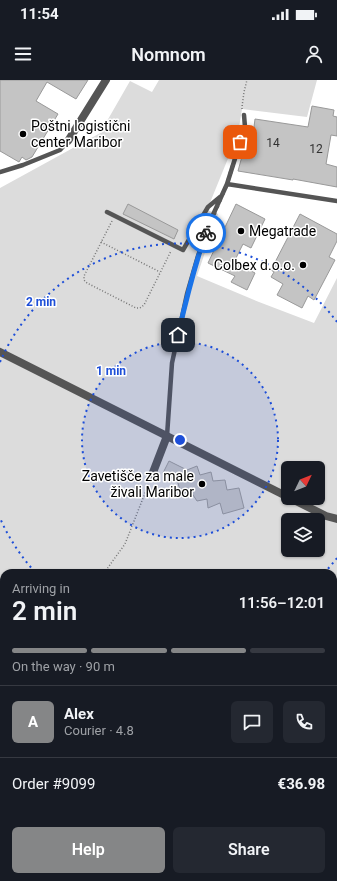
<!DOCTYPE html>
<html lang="en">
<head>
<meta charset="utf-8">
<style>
	:root { --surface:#171b24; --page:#242831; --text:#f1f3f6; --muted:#9ea1a6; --line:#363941; --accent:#858687 }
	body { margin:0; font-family:Roboto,sans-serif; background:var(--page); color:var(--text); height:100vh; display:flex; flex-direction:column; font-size:15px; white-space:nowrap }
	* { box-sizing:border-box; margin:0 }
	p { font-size:13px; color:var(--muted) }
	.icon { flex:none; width:22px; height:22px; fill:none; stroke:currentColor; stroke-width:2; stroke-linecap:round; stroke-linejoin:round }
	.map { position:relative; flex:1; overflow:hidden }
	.details { position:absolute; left:0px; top:489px; width:337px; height:312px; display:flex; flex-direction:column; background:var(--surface); border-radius:12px 12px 0 0; box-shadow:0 1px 3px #0004 }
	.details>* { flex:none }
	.needle { width:26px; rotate:47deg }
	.tools { position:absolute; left:281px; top:381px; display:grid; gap:8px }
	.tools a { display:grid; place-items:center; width:44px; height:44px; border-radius:6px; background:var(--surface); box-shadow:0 1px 3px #0004; font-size:20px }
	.pin { position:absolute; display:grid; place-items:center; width:34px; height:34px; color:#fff; margin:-17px; border-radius:8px; box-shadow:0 2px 6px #0006 }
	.courier { position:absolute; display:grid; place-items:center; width:40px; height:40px; margin:-20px; border:3px solid #1a73e8; border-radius:50%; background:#fff; color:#222; box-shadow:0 1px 5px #0007 }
	.head em { font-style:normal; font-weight:600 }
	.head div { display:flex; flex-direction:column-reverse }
	.head { display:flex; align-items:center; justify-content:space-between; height:68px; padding:0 12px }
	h1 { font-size:26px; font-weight:600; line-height:30px }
	.bar { display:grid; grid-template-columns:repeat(4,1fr); gap:6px 4px; align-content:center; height:48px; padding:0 12px }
	.bar i { height:5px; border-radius:3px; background:var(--line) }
	.bar .active { background:var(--accent) }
	.bar p { grid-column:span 4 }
	.line { display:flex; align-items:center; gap:10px; padding:0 12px; border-top:1px solid var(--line) }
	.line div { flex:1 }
	.round { display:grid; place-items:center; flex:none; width:42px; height:42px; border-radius:6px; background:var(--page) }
	.cta { display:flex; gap:8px; margin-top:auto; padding:8px 12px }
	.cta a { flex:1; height:46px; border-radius:6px; background:var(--accent); color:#fff; font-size:16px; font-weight:600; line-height:46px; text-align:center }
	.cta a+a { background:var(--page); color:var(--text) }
	.status { display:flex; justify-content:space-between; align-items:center; height:28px; padding:0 20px; background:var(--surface); direction:ltr }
	.status svg { height:11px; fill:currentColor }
	header { display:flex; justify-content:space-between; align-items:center; height:52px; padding:0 12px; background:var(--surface); font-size:18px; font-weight:600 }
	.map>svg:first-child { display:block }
	.green { fill:#dcdcdc; fill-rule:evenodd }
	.building { fill:#c4c4c4; stroke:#999 }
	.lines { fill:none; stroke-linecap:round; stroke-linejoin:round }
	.motorway-casing { stroke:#dbdbdb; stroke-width:13 }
	.path { stroke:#777; stroke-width:1.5; stroke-dasharray:1 2; stroke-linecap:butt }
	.service { stroke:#555; stroke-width:4.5 }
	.minor { stroke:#555; stroke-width:8 }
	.motorway { stroke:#000; stroke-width:12 }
	.done { stroke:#595959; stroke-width:4; stroke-dasharray:0 7.2 }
	.route { stroke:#1a73e8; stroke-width:5 }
	.ring { fill:none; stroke:#1d4ed8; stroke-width:2; stroke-dasharray:2 4 }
	.poi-dot { fill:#000; stroke:#fff; stroke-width:1.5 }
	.labels { text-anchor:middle; stroke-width:3; stroke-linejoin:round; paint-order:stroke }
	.number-label { font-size:12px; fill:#313131 }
	.poi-label { font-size:14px; fill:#000; stroke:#fff; text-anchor:start }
	.centre { fill:#1d4ed8; stroke:#fff; stroke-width:2 }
	.ring-label { font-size:12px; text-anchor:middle; font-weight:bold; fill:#1d4ed8; stroke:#fff; stroke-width:3; stroke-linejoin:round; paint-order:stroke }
</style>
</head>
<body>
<div class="status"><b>11:54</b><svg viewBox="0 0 49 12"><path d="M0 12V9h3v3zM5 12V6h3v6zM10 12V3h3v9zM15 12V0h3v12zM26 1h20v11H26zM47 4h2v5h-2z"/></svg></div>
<header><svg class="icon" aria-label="menu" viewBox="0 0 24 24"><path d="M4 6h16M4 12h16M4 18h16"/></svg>Nomnom<svg class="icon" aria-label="person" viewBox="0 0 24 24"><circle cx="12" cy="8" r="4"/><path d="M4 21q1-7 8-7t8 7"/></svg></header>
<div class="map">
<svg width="337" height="801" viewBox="0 0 337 801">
	<rect width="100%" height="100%" fill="#fff"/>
	<path class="green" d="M159,0H317L307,37L242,29L238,54L207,130L218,134L197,196L259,222L314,243L337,198V645L333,646V493H4V616H0V108L104,51L103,48L130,1L152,12ZM288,388H318V418H288ZM288,440H318V470H288Z
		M337,672V721L333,720V673Z
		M0,678H4V797H312L314,801H0Z"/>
	<path class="building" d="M0,0H88L76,19L47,2L36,21L58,34L32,77L26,80L22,77L19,82L0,71Z
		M312,26L334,30L333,36L337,37V56L331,55L326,84L337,87V107L293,99V100L238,91L241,80L254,47L255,39L308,47Z
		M128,124L178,150L174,159L123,134Z
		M236,124L265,139L251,168L243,164L234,182L255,193L247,210L231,202L235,196L208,183Z
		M300,134L337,154V161L329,177L335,180L314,220L308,216L302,228L277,215L283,204L271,197L274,192L271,190Z
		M169,381L187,390L197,386L200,395L211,392L213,401L225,400L227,410L239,408L244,428L223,434L220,423L208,428L207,419L197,421L191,412L181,413L177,400L163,393Z"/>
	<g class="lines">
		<defs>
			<path id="motorway" d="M0,643H4
				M0,658L4,659
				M333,670L337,668
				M333,729L337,731
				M333,745L337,746
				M333,790L337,795"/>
		</defs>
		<use href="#motorway" class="motorway-casing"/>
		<path class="path" d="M242,29V27L244,12L247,0
			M112,141L84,196V200L87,203L136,228H140L144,225L171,171
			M101,162L160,192
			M104,493L125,464L149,403
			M0,602L4,601
			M161,801L165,797"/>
		<path class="service" d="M0,92L23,85L60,70L68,61
			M227,104L337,121
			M107,132L183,170L208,127L220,117
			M167,356L172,283L187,214L198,176L212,137L227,104L245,47L244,35"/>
		<path class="minor" d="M68,61L106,0
			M0,272L288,417
			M152,395L167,356
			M290,418L326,436L337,439"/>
		<use href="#motorway" class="motorway"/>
	</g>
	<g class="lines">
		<path class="done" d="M206,153L227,104L240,62"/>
		<path class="route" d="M178,255C186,220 194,187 206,153"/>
	</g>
	<circle cx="180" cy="360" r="98" fill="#1d4ed8" fill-opacity=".12"/>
	<g class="ring">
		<circle cx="180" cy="360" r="98"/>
		<path d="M337 478A196 196 0 0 1 325 492M35 492A196 196 0 0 1 0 438M0 282A196 196 0 0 1 337 242"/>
	</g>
	<g class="poi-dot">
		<circle cx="23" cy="54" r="4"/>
		<circle cx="241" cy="151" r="4"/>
		<circle cx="303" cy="185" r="4"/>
		<circle cx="202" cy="404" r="4"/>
	</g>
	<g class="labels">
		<g class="number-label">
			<text x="273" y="67">14</text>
			<text x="316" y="73">12</text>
		</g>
		<g class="poi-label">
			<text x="31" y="51">Poštni logistični<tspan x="31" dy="16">center Maribor</tspan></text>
			<text x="249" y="156">Megatrade</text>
			<text x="295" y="190" text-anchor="end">Colbex d.o.o.</text>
			<text x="194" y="401" text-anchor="end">Zavetišče za male<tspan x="194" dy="16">živali Maribor</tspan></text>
		</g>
	</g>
	<circle cx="180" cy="360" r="6" class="centre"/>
	<g class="ring-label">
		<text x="41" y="226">2 min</text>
		<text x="111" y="295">1 min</text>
	</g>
</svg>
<div class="tools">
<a><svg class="needle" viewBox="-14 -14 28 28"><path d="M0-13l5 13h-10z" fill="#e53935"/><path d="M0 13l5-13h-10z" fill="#9ea1a6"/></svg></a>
<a><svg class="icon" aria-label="layers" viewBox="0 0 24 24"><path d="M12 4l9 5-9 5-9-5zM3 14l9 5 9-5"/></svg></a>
</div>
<div class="pin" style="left:240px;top:62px;background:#ea580c"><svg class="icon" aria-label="bag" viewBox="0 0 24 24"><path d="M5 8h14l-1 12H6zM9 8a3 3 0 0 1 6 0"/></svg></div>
<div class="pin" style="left:178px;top:255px;background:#1f2937"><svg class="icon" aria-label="home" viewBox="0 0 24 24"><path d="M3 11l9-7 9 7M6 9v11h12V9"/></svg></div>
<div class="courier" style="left:206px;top:153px"><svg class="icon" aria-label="bike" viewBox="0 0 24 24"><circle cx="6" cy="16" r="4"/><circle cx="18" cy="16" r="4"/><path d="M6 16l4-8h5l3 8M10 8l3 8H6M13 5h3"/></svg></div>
<section class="details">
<div class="head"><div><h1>2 min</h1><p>Arriving in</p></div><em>11:56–12:01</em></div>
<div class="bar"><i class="active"></i><i class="active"></i><i class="active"></i><i></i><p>On the way · 90 m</p></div>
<div class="line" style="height:72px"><b class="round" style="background:var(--accent);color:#fff">A</b><div><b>Alex</b><p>Courier · 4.8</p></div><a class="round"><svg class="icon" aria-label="chat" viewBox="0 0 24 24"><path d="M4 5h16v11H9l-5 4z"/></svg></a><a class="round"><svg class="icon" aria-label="phone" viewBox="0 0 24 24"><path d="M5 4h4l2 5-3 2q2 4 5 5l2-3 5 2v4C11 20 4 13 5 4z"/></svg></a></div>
<div class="line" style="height:52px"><div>Order #9099</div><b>€36.98</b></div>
<div class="cta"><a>Help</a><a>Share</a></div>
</section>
</div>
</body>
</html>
